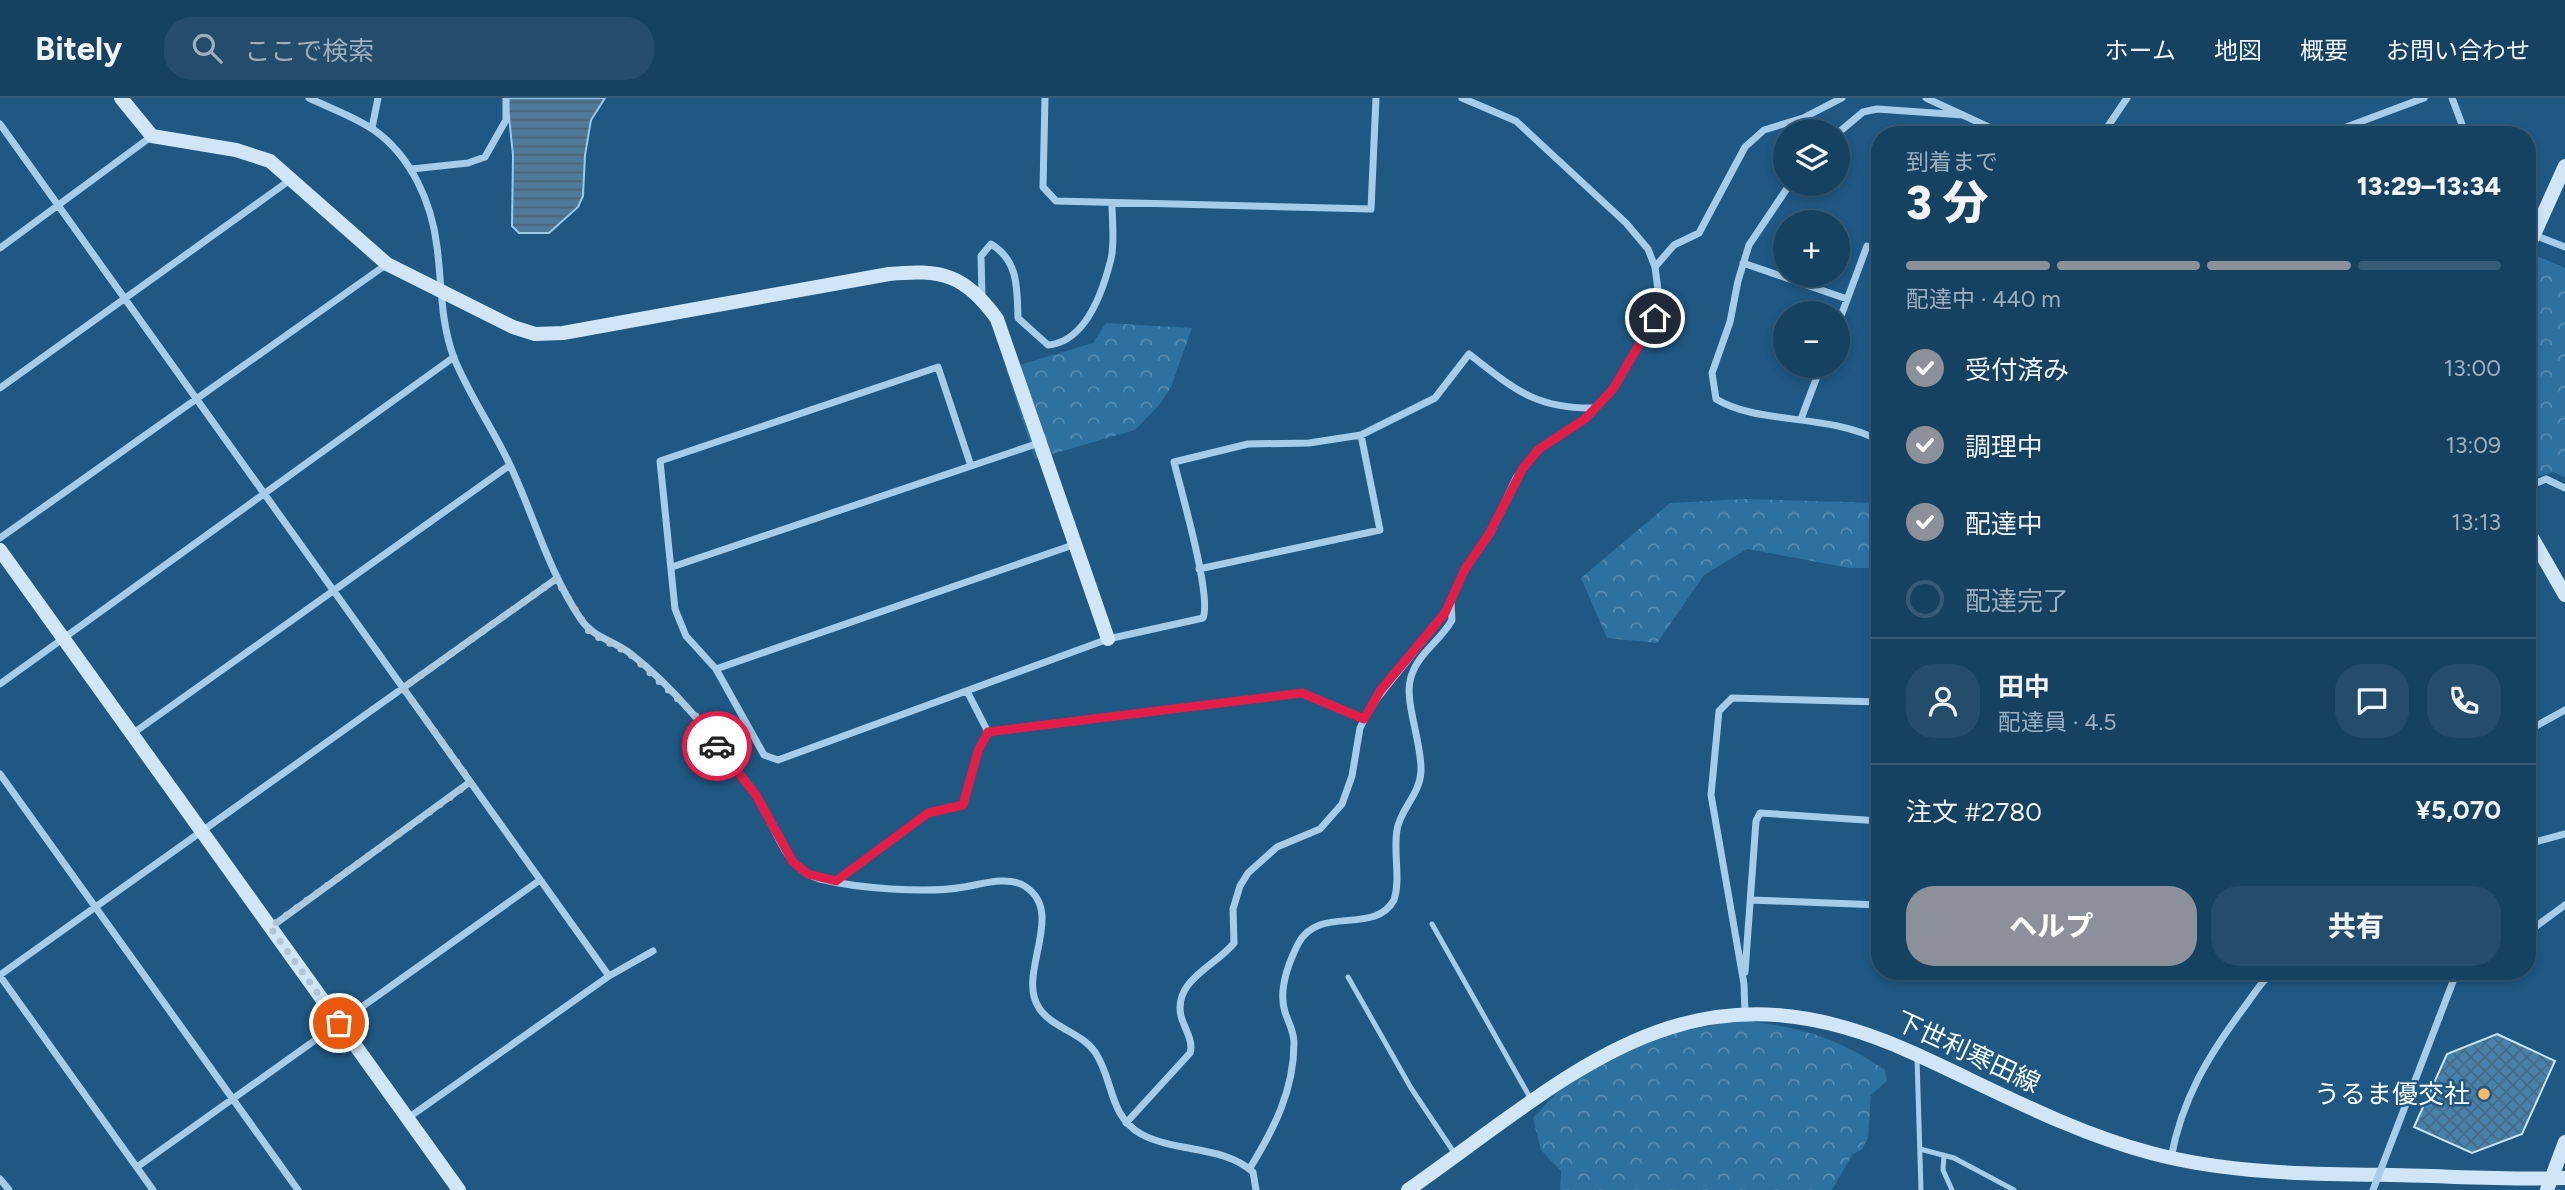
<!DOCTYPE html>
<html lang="ja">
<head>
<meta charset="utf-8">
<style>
	:root { --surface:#164262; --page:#234d6b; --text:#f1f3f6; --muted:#9eb0be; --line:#355b77; --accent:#8c9099 }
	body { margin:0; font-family:Figtree,"Noto Sans JP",sans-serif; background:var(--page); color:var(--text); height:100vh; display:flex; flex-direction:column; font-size:26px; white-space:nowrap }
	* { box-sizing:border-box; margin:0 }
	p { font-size:23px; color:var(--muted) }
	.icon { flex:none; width:38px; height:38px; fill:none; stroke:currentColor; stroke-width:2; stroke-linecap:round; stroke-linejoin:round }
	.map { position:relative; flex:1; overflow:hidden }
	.panel { position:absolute; left:1871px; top:28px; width:665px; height:854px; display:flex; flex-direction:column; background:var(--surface); border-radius:28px; box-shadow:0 4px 10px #0003,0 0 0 2px var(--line) }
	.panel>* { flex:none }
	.fabs { position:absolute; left:1773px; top:21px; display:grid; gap:14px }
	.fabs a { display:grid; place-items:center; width:77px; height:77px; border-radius:50%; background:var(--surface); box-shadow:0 4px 10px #0003,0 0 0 2px var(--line); font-size:35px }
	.pin { position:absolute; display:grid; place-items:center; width:60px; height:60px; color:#fff; margin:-30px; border:4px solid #fff; border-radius:50%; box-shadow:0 2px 7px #0007 }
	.courier { position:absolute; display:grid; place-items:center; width:70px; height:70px; margin:-35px; border:5px solid #e11d48; border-radius:50%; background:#fff; color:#222; box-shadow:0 2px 9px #0007 }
	.headline em { font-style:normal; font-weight:800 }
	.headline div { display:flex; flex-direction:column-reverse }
	.headline { display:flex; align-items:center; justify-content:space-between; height:119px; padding:0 35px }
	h1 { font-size:46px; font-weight:800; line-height:52px }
	.bar { display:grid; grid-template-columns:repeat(4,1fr); gap:10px 7px; align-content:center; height:84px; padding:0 35px }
	.bar i { height:9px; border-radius:5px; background:var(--line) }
	.bar .active { background:var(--accent) }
	.bar p { grid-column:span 4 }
	.line { display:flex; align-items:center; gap:18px; padding:0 35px; border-top:2px solid var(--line) }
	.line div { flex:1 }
	.round { display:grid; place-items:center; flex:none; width:74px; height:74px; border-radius:28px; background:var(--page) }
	ol { padding:0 35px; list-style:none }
	li { display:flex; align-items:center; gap:21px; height:77px }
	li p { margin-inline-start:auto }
	li .icon { padding:7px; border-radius:50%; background:var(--accent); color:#fff; stroke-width:4 }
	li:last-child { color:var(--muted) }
	li i { width:38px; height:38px; border:4px solid var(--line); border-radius:50% }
	.action { display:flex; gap:14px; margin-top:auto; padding:14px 35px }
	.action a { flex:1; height:80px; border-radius:28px; background:var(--accent); color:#fff; font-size:28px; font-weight:800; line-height:80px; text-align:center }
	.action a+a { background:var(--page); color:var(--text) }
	header { display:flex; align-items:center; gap:42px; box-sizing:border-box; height:98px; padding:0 35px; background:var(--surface); border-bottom:2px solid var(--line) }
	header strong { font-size:33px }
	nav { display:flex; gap:38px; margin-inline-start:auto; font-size:24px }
	.search { width:490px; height:63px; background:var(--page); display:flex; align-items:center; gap:18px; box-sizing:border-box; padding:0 24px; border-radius:28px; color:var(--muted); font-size:26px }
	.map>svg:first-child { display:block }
	.forest { fill:url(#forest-crowns) }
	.water { fill:url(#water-rules); stroke:#98caeb; stroke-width:2 }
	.building { fill:url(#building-cross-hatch); stroke:#c9e4f7; stroke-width:2 }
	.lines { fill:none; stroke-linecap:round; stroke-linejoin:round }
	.lane { stroke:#a5cdea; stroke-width:5 }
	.street { stroke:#a5cdea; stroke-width:7 }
	.secondary { stroke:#d0e6f7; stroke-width:14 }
	.street-bridge { stroke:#a5cdea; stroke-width:7 }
	.done { stroke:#b0c5d4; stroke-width:7; stroke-dasharray:0 12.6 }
	.route { stroke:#e11d48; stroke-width:9 }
	.poi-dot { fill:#f9b964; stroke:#1e5883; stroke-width:2.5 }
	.labels { text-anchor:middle; stroke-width:5; stroke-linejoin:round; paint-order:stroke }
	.street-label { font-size:26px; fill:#fff; stroke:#1e5883 }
	.poi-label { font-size:26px; fill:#fff; stroke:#1e5883; text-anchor:end }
</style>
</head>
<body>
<header>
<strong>Bitely</strong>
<div class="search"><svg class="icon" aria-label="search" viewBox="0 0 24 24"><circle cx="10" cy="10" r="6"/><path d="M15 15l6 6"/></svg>ここで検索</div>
<nav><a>ホーム</a><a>地図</a><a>概要</a><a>お問い合わせ</a></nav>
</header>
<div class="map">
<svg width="2565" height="1092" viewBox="0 0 2565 1092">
	<defs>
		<pattern id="forest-crowns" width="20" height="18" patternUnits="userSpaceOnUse" patternTransform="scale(1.75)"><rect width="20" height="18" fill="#2d71a0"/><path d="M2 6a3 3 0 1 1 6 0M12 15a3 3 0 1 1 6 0" fill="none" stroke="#578db3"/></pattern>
		<pattern id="water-rules" width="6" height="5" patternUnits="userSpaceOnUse" patternTransform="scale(1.75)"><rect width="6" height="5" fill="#507a99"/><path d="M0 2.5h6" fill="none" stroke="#4e6372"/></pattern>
		<pattern id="building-cross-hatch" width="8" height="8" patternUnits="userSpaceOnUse" patternTransform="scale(1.75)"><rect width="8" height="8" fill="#4682ac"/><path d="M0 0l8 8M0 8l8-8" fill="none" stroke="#496a81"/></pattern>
	</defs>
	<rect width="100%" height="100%" fill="#1e5883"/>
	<path class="forest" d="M2535,157L2565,170V379L2553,374L2527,381V174Z
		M1106,225L1192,230L1171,289L1160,306L1135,332L1035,361L1006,271L1093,245Z
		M1744,401L1879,405V470H1850L1747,451L1704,477L1657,545L1607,540L1581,480L1670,405Z
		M1738,922C1798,929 1834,937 1885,972L1887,983L1871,997L1868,1040L1862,1051L1852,1057L1832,1092H1560L1561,1073L1541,1052L1533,1020L1575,975L1670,936Z"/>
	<path class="water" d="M507,0H605L591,22L585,57L583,98L578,109L549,135H519L512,128L513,57Z"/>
	<path class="building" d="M2497,936L2555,963L2522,1036L2472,1055L2414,1029L2447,956Z"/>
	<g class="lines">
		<path class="lane" d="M1432,826L1532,1003
			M1348,879L1411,990L1455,1056
			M1917,960L1921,1092
			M1920,1051L1954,1060L2014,1092
			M1944,1057L1943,1072L1952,1092"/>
		<path class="street" d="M309,0C330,10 355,19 374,32C411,58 432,105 437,149C442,186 440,223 454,260C469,297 493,331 510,367C534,418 548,472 580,520C593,540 613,542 631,556C680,594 717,645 754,694C775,722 781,771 820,781C856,790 926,796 964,789C982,786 1009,777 1026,789C1066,816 1016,876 1039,910C1052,930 1081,934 1095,954C1114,982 1108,1017 1141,1036C1176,1055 1223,1047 1253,1074L1256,1092
			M1045,0L1043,89L1056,103L1371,111L1376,0
			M1926,0L2006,37
			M2452,0L2466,37
			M0,26L609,878
			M372,30L378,0
			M1838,35L1863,14L1877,11L1963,17
			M2102,37L2127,0
			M2325,37L2424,0
			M412,71L468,65L485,59L506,22V0
			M1790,86L1749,147L1738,183L1730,224L1712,275L1716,301C1758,327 1829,315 1880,343
			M2534,137L2565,149
			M0,150L152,38
			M1743,165L1847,201
			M1655,169L1674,147L1699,135L1745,49L1764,32L1803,20L1842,0
			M982,199L981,158L991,146C1019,163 1017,191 1018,220L1048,247C1086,244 1103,193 1111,161C1115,144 1112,123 1112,106
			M1838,226L1867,148L1880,153
			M0,290L290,82
			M1801,321L1821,268
			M971,368L938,269L660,363L675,511L686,538L716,571L764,657L778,662L1108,541L1203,520C1212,498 1181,393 1174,364L1248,346L1309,345L1361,337L1435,300L1469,256C1514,291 1535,311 1595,310
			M2527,389L2546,381L2565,390
			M0,440L387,166
			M672,469L1039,345
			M1199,471L1380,432L1361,337
			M716,571L1073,447
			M0,586L454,259
			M967,593L988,634L1302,595L1364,621
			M2527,633L2565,612
			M132,636L510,367
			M0,676L298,1092
			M2527,746L2565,736
			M836,783L928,715L963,707L978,653L988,634
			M1751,802L1880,807
			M271,829L470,684
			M2527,835L2565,807
			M2377,873H2411
			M1745,874L1756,723L1760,715L1880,723
			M0,877L556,481
			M0,878L153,1092
			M1745,916L1744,886L1711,697L1719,613L1732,600L1880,604
			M2439,920L2457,873
			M408,1020L609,878L653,853
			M1126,1025L1190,955C1194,943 1184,930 1181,918C1173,882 1216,868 1234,845L1233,811L1240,788L1248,775L1277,749L1320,731L1342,706L1352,678L1360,630L1371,608L1445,515L1465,471L1490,436L1516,380L1539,351L1585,321L1613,291L1655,220L1658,192L1655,169L1648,151L1626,125L1516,23L1462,0
			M2171,1060C2182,1001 2208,958 2243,911C2253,898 2261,883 2274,873
			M137,1069L540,782
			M1250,1070C1274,1031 1294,992 1294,945C1294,933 1288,924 1285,914C1278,892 1288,866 1298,846C1319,806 1374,838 1394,802C1401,780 1393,755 1397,732C1400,711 1420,697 1421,673C1422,646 1405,605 1410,583C1415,557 1440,544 1452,522L1451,505
			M0,1081L9,1092"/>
		<path class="secondary" d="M121,0L152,38L236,52L270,63L387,166L513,229L535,236L563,235L889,176C941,171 965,176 997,221L1108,541
			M2527,152L2565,68
			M2527,431L2565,497
			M0,452L459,1092
			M1408,1092C1580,971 1690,854 1911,954C1989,989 2067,1033 2151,1055C2229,1076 2311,1076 2391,1077C2449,1078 2507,1082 2565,1080
			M2547,1092L2565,1044"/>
		<path class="street-bridge" d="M2373,1092L2439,920"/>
	</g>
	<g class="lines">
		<path class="done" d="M339,925L270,829L471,684L403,590L556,481L590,535L629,555L698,620L717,648"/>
		<path class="route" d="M717,648L756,697L793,764L808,776L836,783L928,715L963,707L978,653L988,634L1302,595L1364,621L1380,593L1445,515L1465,471L1489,436L1523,370L1539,351L1585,321L1613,291L1655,220"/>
	</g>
	<circle class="poi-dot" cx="2484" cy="996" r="7"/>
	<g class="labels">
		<g class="street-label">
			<text transform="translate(1968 954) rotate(25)" y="9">下世利寒田線</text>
		</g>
		<g class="poi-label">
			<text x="2470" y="1005">うるま優交社</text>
		</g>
	</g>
</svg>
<div class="fabs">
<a><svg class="icon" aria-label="layers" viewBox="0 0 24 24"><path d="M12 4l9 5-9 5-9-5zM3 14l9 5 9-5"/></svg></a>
<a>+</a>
<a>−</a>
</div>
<div class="pin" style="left:339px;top:925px;background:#ea580c"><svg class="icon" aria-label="bag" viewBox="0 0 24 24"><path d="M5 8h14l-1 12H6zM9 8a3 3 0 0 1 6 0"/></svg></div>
<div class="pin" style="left:1655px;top:220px;background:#1f2937"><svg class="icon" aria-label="home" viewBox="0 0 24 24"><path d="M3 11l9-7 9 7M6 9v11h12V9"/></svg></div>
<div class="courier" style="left:717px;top:648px"><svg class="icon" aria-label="car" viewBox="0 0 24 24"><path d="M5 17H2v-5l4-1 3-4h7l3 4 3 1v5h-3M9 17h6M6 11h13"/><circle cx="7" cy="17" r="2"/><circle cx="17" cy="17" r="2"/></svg></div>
<section class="panel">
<div class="headline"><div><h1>3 分</h1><p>到着まで</p></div><em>13:29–13:34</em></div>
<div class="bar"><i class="active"></i><i class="active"></i><i class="active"></i><i></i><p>配達中 · 440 m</p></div>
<ol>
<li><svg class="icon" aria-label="check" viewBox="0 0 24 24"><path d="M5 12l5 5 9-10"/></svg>受付済み<p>13:00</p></li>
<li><svg class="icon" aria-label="check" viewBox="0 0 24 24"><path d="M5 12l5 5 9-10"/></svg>調理中<p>13:09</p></li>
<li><svg class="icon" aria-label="check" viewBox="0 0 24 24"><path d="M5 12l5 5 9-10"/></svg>配達中<p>13:13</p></li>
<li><i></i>配達完了</li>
</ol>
<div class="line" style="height:126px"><a class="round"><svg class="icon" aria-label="person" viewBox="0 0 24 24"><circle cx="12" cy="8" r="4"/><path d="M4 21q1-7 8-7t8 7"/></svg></a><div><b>田中</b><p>配達員 · 4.5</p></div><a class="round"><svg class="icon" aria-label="chat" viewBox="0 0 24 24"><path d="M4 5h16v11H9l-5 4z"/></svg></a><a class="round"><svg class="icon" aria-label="phone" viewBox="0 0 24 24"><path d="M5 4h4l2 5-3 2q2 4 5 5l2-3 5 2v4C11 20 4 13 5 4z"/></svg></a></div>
<div class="line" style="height:91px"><div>注文 #2780</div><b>¥5,070</b></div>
<div class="action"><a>ヘルプ</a><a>共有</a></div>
</section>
</div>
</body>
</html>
